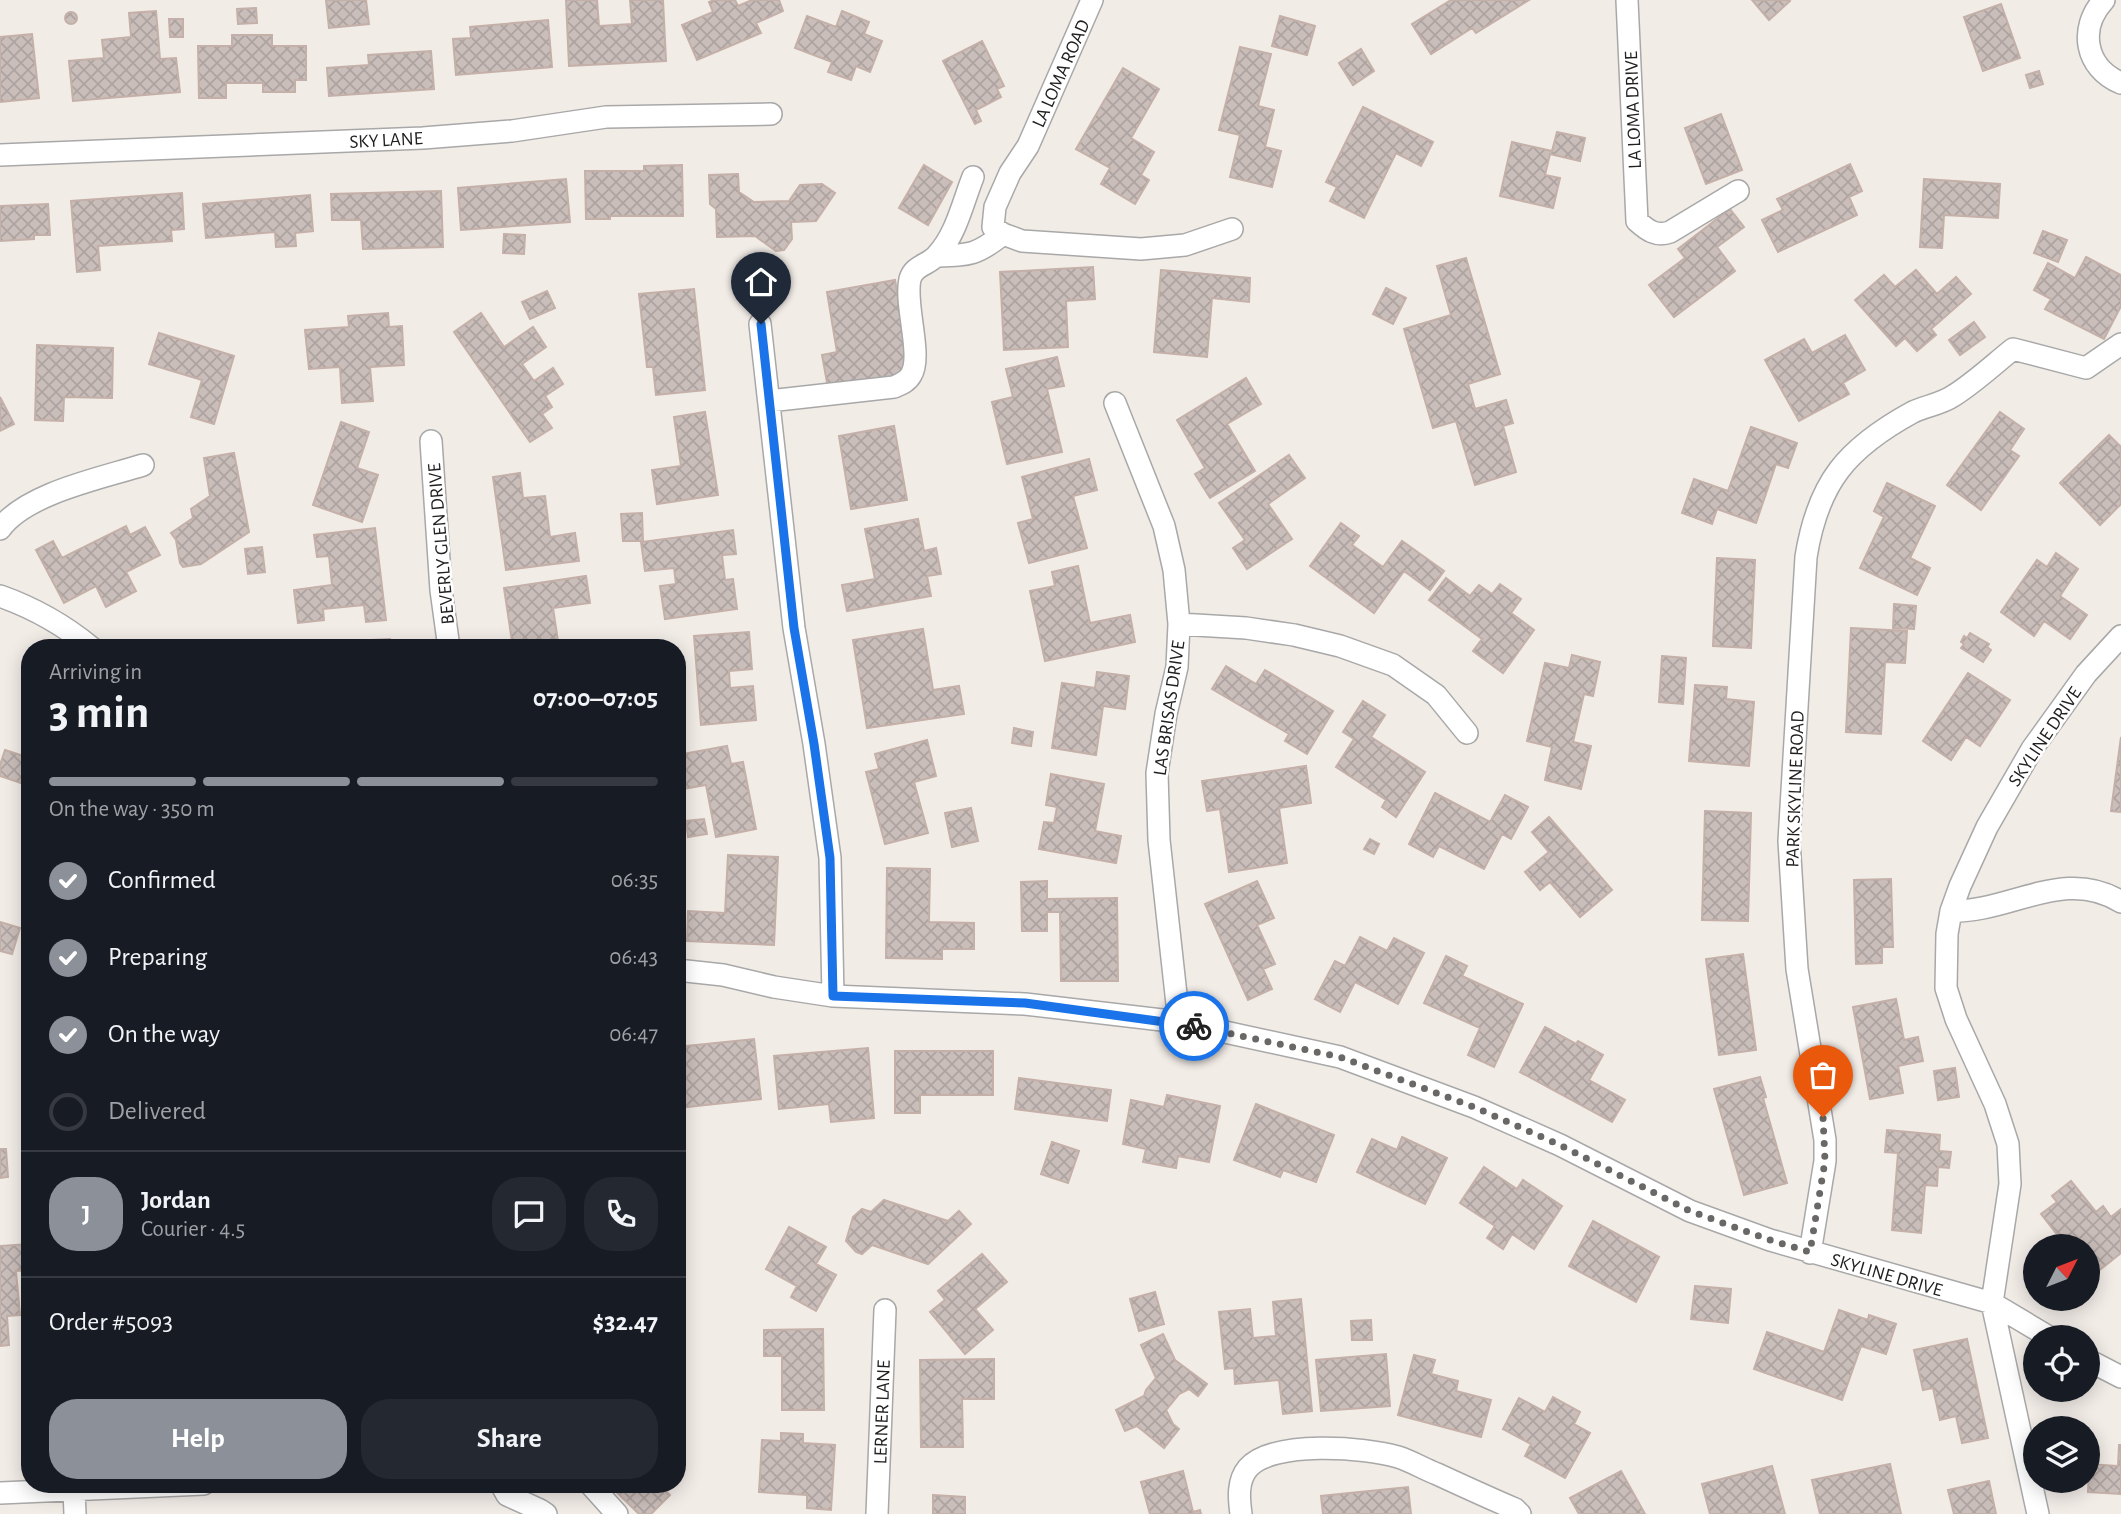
<!DOCTYPE html>
<html lang="en">
<head>
<meta charset="utf-8">
<style>
	:root { --surface:#171b24; --page:#242831; --text:#f1f3f6; --muted:#9ea1a6; --line:#363941; --accent:#8c9099 }
	body { margin:0; font-family:"Alegreya Sans",sans-serif; background:var(--page); color:var(--text); height:100vh; display:flex; flex-direction:column; font-size:26px; white-space:nowrap }
	* { box-sizing:border-box; margin:0 }
	p { font-size:23px; color:var(--muted) }
	.icon { flex:none; width:38px; height:38px; fill:none; stroke:currentColor; stroke-width:2; stroke-linecap:round; stroke-linejoin:round }
	.map { position:relative; flex:1; overflow:hidden }
	.side { position:absolute; left:21px; top:639px; width:665px; height:854px; display:flex; flex-direction:column; background:var(--surface); border-radius:28px; box-shadow:0 4px 18px #0003 }
	.side>* { flex:none }
	.needle { width:46px; rotate:48deg }
	.tools { position:absolute; left:2023px; top:1234px; display:grid; gap:14px }
	.tools a { display:grid; place-items:center; width:77px; height:77px; border-radius:50%; background:var(--surface); box-shadow:0 4px 18px #0003; font-size:35px }
	.pin { position:absolute; display:grid; place-items:center; width:60px; height:60px; color:#fff; margin:-72px -30px; border-radius:50% 50% 50% 0; rotate:-45deg; box-shadow:0 0 7px #0007 }
	.pin .icon { rotate:45deg }
	.courier { position:absolute; display:grid; place-items:center; width:70px; height:70px; margin:-35px; border:5px solid #1a73e8; border-radius:50%; background:#fff; color:#222; box-shadow:0 2px 9px #0007 }
	.head em { font-style:normal; font-weight:600 }
	.head div { display:flex; flex-direction:column-reverse }
	.head { display:flex; align-items:center; justify-content:space-between; height:119px; padding:0 28px }
	h1 { font-size:46px; font-weight:600; line-height:52px }
	.bar { display:grid; grid-template-columns:repeat(4,1fr); gap:10px 7px; align-content:center; height:84px; padding:0 28px }
	.bar i { height:9px; border-radius:5px; background:var(--line) }
	.bar .current { background:var(--accent) }
	.bar p { grid-column:span 4 }
	.line { display:flex; align-items:center; gap:18px; padding:0 28px; border-top:2px solid var(--line) }
	.line div { flex:1 }
	.round { display:grid; place-items:center; flex:none; width:74px; height:74px; border-radius:28px; background:var(--page) }
	ol { padding:0 28px; list-style:none }
	li { display:flex; align-items:center; gap:21px; height:77px }
	li p { margin-inline-start:auto }
	li .icon { padding:7px; border-radius:50%; background:var(--accent); color:#fff; stroke-width:4 }
	li:last-child { color:var(--muted) }
	li i { width:38px; height:38px; border:4px solid var(--line); border-radius:50% }
	.button { display:flex; gap:14px; margin-top:auto; padding:14px 28px }
	.button a { flex:1; height:80px; border-radius:28px; background:var(--accent); color:#fff; font-size:28px; font-weight:600; line-height:80px; text-align:center }
	.button a+a { background:var(--page); color:var(--text) }
	.map>svg:first-child { display:block }
	.building { fill:url(#building-cross-hatch); stroke:#c4b0a8; stroke-width:2 }
	.lines { fill:none; stroke-linecap:round; stroke-linejoin:round }
	.minor-casing { stroke:#a8a8a8; stroke-width:24 }
	.minor { stroke:#fff; stroke-width:21 }
	.done { stroke:#6a6866; stroke-width:7; stroke-dasharray:0 12.6 }
	.route { stroke:#1a73e8; stroke-width:9 }
	.labels { text-anchor:middle; stroke-width:5; stroke-linejoin:round; paint-order:stroke }
	.street-label { font-size:19px; fill:#212121; stroke:#fff }
</style>
</head>
<body>
<div class="map">
<svg width="2121" height="1514" viewBox="0 0 2121 1514">
	<defs>
		<pattern id="building-cross-hatch" width="8" height="8" patternUnits="userSpaceOnUse" patternTransform="scale(1.75)"><rect width="8" height="8" fill="#cabeba"/><path d="M0 0l8 8M0 8l8-8" fill="none" stroke="#ada3a0"/></pattern>
	</defs>
	<rect width="100%" height="100%" fill="#f2ece7"/>
	<path class="building" d="M326,0H366L369,24L329,28Z
		M566,0H597L599,26L632,24L630,0H663L666,61L569,66Z
		M714,0H735L738,6L752,0H779L783,11L756,23L761,33L697,60L682,25L713,12L709,2Z
		M1451,0H1529L1476,33L1472,28L1431,54L1412,24Z
		M1752,0H1789L1790,1L1769,20Z
		M2001,4L2020,58L1983,71L1964,17Z
		M256,8L257,23L238,24L237,9Z
		M156,11L160,59L176,58L180,92L73,101L69,61L104,58L102,40L131,37L129,13Z
		M842,11L869,22L864,34L882,41L870,72L856,66L851,80L828,72L832,62L795,48L807,16L836,27Z
		M65 18a6 6 0 1 1 12 0a6 6 0 1 1-12 0Z
		M1280,16L1315,26L1307,55L1272,46Z
		M169,19H183V37H170Z
		M548,20L552,67L456,75L453,39L471,38L470,27Z
		M32,34L39,98L0,102V37Z
		M232,35H272V46H306V80H295V92H263V83H226V98H199L198,46H232Z
		M982,41L1004,86L997,89L1001,97L976,110L981,121L975,124L943,61Z
		M1240,47L1271,54L1258,106L1274,110L1265,147L1281,151L1272,187L1230,177L1240,135L1219,130Z
		M1361,49L1374,71L1353,85L1339,63Z
		M431,51L434,89L329,96L327,68L369,65L368,55Z
		M1123,68L1159,89L1131,138L1154,152L1141,175L1149,180L1135,204L1101,184L1110,168L1076,149Z
		M2039,71L2043,84L2030,88L2026,75Z
		M1363,107L1433,142L1421,166L1396,153L1364,218L1330,201L1337,187L1326,182Z
		M1721,114L1742,170L1706,184L1685,128Z
		M1557,132L1585,138L1580,161L1550,154L1545,175L1560,178L1553,208L1500,196L1512,142L1552,151Z
		M1850,164L1862,191L1849,197L1857,215L1778,252L1762,220L1783,210L1777,199Z
		M682,165L683,216H610V219H586L585,171H644V166Z
		M924,165L952,182L928,225L899,208Z
		M738,174L739,192L754,202L789,201L800,185L822,184L835,193L816,221L791,222L792,239L784,250L776,251L755,236L717,237L716,209L710,204L709,175Z
		M566,179L570,222L461,230L458,188Z
		M1924,179L2000,184L1998,218L1944,215L1942,248L1920,247Z
		M441,191L443,247L363,249L361,220H332L331,194Z
		M182,193L184,229L171,230L172,241L98,246L100,270L77,272L71,201Z
		M310,195L313,231L295,233L296,246L276,247L275,232L206,238L203,204Z
		M48,204L50,235H34V239L0,241V206Z
		M1730,209L1744,227L1717,247L1735,271L1674,317L1649,285L1685,258L1678,249Z
		M2043,231L2067,240L2058,262L2034,253Z
		M504,234L525,235L524,254L503,253Z
		M2086,257L2121,275V306L2104,339L2045,309L2051,299L2034,290L2048,263L2075,278Z
		M1466,258L1500,374L1468,384L1475,409L1506,400L1513,423L1503,426L1516,472L1475,485L1456,421L1433,428L1404,329L1451,315L1437,266Z
		M1093,267L1095,299L1066,301L1068,347L1004,350L1000,272Z
		M1161,270L1250,278L1249,302L1212,298L1207,357L1154,352Z
		M1916,270L1937,294L1956,277L1971,294L1931,329L1936,335L1917,351L1905,338L1896,346L1855,300L1884,275L1895,287Z
		M895,280L911,374L828,388L822,355L837,352L827,292Z
		M1386,288L1406,298L1393,324L1373,314Z
		M694,289L705,390L656,395L653,367H647L639,294Z
		M547,291L555,308L530,319L522,302Z
		M388,313L389,327L402,326L404,365L370,367L373,401L342,403L340,367L309,369L305,330L349,327L348,316Z
		M481,313L504,347L533,327L546,347L522,364L534,381L553,368L563,384L545,396L552,407L542,414L552,428L530,442L454,332Z
		M1974,322L1985,337L1960,355L1949,340Z
		M159,333L234,356L214,424L191,417L202,380L149,364Z
		M1845,335L1865,370L1843,383L1849,394L1799,421L1765,360L1804,339L1812,353Z
		M37,345L113,348L112,398L64,397L63,421L35,420Z
		M1057,357L1064,386L1047,389L1062,452L1007,464L992,402L1013,397L1006,369Z
		M1246,378L1261,404L1227,424L1255,471L1210,498L1195,474L1205,468L1177,420Z
		M0,397L14,424L0,431Z
		M705,412L718,495L657,504L652,470L681,466L674,417Z
		M2000,412L2024,429L2010,450L2019,456L1981,510L1947,485Z
		M341,422L369,432L357,468L378,475L362,522L313,505Z
		M894,426L907,500L851,509L839,436Z
		M1751,427L1797,443L1788,468L1776,464L1756,523L1717,509L1712,524L1682,513L1694,479L1728,491Z
		M2109,435L2121,447V504L2100,525L2060,483Z
		M234,453L249,532L201,564L183,567L180,563L176,540L171,533L193,518L191,509L210,496L204,458Z
		M1289,455L1305,478L1268,504L1292,539L1247,569L1233,548L1245,540L1219,503Z
		M1089,459L1097,490L1073,496L1087,548L1029,563L1018,523L1033,519L1022,477Z
		M520,473L523,498L545,496L550,537L575,533L579,561L506,570L493,477Z
		M1887,483L1935,506L1910,558L1930,568L1917,595L1860,568L1884,517L1874,511Z
		M642,513L643,541H623L621,514Z
		M918,519L924,551L936,548L941,574L927,576L931,596L847,611L842,585L875,579L865,529Z
		M1341,523L1359,536L1352,545L1383,567L1402,541L1444,571L1430,590L1404,571L1374,613L1310,566Z
		M126,526L130,535L145,527L160,555L126,572L136,591L106,607L96,586L64,603L36,550L53,541L62,558Z
		M375,528L386,620L366,622L364,605L323,609L324,620L298,623L294,590L332,585L329,556L317,557L314,535Z
		M733,530L736,554L722,555L725,580L733,579L737,609L665,619L660,586L676,584L674,568L645,571L641,542Z
		M262,547L265,572L248,574L245,549Z
		M2056,553L2078,569L2060,596L2087,615L2070,639L2044,621L2034,636L2001,612L2037,560L2047,567Z
		M1717,558L1755,560L1751,648L1713,646Z
		M1078,566L1090,623L1130,615L1135,642L1045,661L1030,591L1055,586L1052,572Z
		M586,576L590,603L553,608L559,648H513L504,588Z
		M1446,578L1470,596L1479,585L1492,594L1500,584L1521,599L1511,613L1534,630L1503,673L1473,651L1482,639L1429,600Z
		M1894,604L1916,606L1914,629L1893,628Z
		M1851,628L1907,631L1905,663L1885,662L1881,734L1846,732Z
		M923,629L933,690L959,686L964,714L867,728L853,640Z
		M749,632L752,669L729,671L730,688L753,686L756,720L701,725L694,636Z
		M1970,633L1989,644L1987,647L1991,650L1983,662L1961,648L1964,644L1961,642L1964,636L1967,638Z
		M390,639V648H349V641Z
		M1572,655L1600,662L1593,696L1584,694L1573,742L1591,746L1581,789L1545,780L1552,747L1527,741L1545,663L1569,668Z
		M1662,656L1686,658L1683,704L1659,702Z
		M1226,666L1256,684L1265,670L1333,711L1307,754L1285,741L1289,734L1212,689Z
		M1097,672L1129,676L1125,709L1103,706L1096,755L1052,748L1062,683L1095,688Z
		M1968,673L2010,700L1980,746L1966,737L1951,760L1923,741Z
		M1695,685L1727,687L1726,699L1754,702L1749,766L1689,761Z
		M1363,701L1385,715L1371,737L1425,772L1396,817L1382,807L1386,800L1336,767L1354,739L1343,732Z
		M1014,728L1033,732L1031,746L1012,743Z
		M2121,737V812L2111,811Z
		M927,740L936,776L914,782L928,833L885,844L866,772L879,769L875,754Z
		M727,746L731,764L743,762L756,829L716,837L706,785L677,790V755Z
		M5,750L30,758V786L0,776V765Z
		M1306,766L1311,803L1279,808L1287,863L1229,872L1220,809L1207,811L1202,781Z
		M1051,774L1104,784L1095,831L1121,836L1116,863L1039,849L1044,822L1054,823L1057,807L1046,805Z
		M1435,793L1490,822L1505,795L1528,807L1511,839L1502,834L1484,869L1439,846L1433,857L1409,844Z
		M971,808L978,841L952,847L945,813Z
		M1705,811L1751,813L1748,921L1702,920Z
		M1549,817L1612,890L1580,917L1550,882L1540,890L1525,872L1549,852L1532,832Z
		M704,819L707,834L688,837L686,821Z
		M1370,839L1379,844L1374,854L1364,849Z
		M728,855L778,857L774,945L687,941L688,911L725,913Z
		M887,868L930,869L929,922L974,923V949H942V959L886,958Z
		M1891,879L1893,947H1882V963L1856,964L1854,880Z
		M1047,881V899L1117,898L1118,981H1061L1060,912H1047V931H1022L1021,882Z
		M1257,881L1274,918L1257,925L1275,964L1263,969L1272,989L1248,1000L1205,904Z
		M0,922L20,928L12,954L0,951Z
		M1360,937L1387,951L1394,938L1424,953L1398,1004L1355,982L1340,1012L1315,999L1335,961L1345,966Z
		M1743,954L1756,1050L1719,1055L1706,959Z
		M1446,956L1467,966L1462,976L1523,1004L1494,1067L1468,1055L1480,1028L1424,1003Z
		M1896,999L1904,1040L1918,1037L1923,1061L1898,1066L1903,1093L1870,1099L1853,1007Z
		M1545,1027L1576,1044L1578,1041L1603,1055L1589,1080L1625,1100L1612,1122L1520,1072Z
		M754,1039L761,1099L679,1108L677,1047Z
		M868,1048L874,1118L831,1122L829,1104L779,1109L774,1056Z
		M895,1051H993V1095H920V1113H895Z
		M1955,1068L1959,1097L1938,1100L1934,1071Z
		M1760,1077L1766,1097L1763,1098L1787,1183L1744,1195L1714,1089Z
		M1019,1078L1111,1090L1107,1121L1015,1109Z
		M1167,1095L1220,1106L1209,1162L1178,1156L1176,1168L1143,1162L1146,1149L1123,1144L1131,1100L1164,1107Z
		M1256,1104L1334,1135L1316,1182L1283,1170L1280,1177L1234,1160Z
		M1887,1130L1940,1135L1939,1151L1951,1152L1949,1168L1938,1167L1937,1186L1925,1185L1921,1233L1892,1230L1898,1153L1885,1152Z
		M1402,1137L1447,1158L1425,1204L1357,1172L1372,1139L1397,1150Z
		M1052,1142L1079,1151L1068,1183L1041,1174Z
		M0,1149H6L8,1177L0,1178Z
		M1484,1167L1517,1189L1523,1180L1562,1206L1534,1249L1512,1234L1503,1249L1487,1238L1495,1226L1460,1203Z
		M2071,1181L2096,1212L2103,1206L2111,1217L2121,1209V1253L2091,1277L2088,1274V1246H2066L2041,1214L2057,1202L2052,1196Z
		M884,1200L948,1221L959,1211L971,1224L928,1264L872,1245L862,1254L856,1252L846,1241L853,1217L862,1209L871,1212Z
		M1593,1221L1659,1257L1636,1302L1569,1266Z
		M789,1227L826,1247L816,1264L836,1275L816,1311L791,1297L797,1286L766,1269Z
		M29,1244L30,1270L16,1271L20,1315L7,1316L9,1345L0,1346V1246Z
		M982,1254L1007,1282L975,1309L993,1330L965,1354L930,1312L945,1300L938,1291Z
		M1695,1286L1731,1289L1728,1323L1691,1319Z
		M1155,1292L1164,1324L1139,1331L1130,1299Z
		M1301,1299L1312,1411L1283,1414L1279,1380L1235,1384L1234,1368L1225,1369L1219,1312L1250,1309L1253,1338L1276,1336L1273,1302Z
		M1839,1310L1868,1320L1869,1315L1896,1324L1886,1354L1861,1346L1842,1400L1754,1369L1767,1332L1824,1352Z
		M1371,1320L1372,1340H1352L1351,1321Z
		M823,1329L824,1410H782V1356H764V1330Z
		M1163,1334L1175,1360L1207,1384L1198,1396L1189,1389L1179,1394L1166,1410L1173,1424L1179,1429L1164,1448L1137,1426L1125,1431L1116,1410L1144,1396L1146,1390L1156,1378L1141,1345Z
		M1967,1339L1988,1438L1962,1443L1956,1416L1940,1420L1933,1388L1923,1390L1914,1350Z
		M1386,1354L1390,1406L1321,1411L1316,1360Z
		M1414,1355L1435,1360L1431,1374L1458,1381L1456,1391L1491,1400L1481,1437L1398,1415Z
		M994,1359V1399H962L963,1447H921L920,1360Z
		M1553,1397L1580,1412L1574,1424L1590,1433L1565,1478L1525,1456L1531,1444L1503,1429L1519,1398L1545,1412Z
		M781,1433L803,1434V1443L835,1445L831,1510L807,1508V1495L759,1492L762,1440L781,1441Z
		M2119,1445H2121V1494L2088,1492L2089,1464L2118,1466Z
		M1890,1464L1901,1514H1820L1812,1480Z
		M1772,1466L1785,1514H1710L1702,1484Z
		M1183,1471L1193,1512L1200,1510L1201,1514H1150L1141,1482Z
		M1621,1471L1645,1514H1579L1570,1498Z
		M1989,1481L1996,1514H1954L1948,1490Z
		M608,1484H659L670,1495L651,1514H639Z
		M1408,1487L1411,1514H1323L1321,1496Z
		M933,1495L965,1497V1514H933Z"/>
	<g class="lines">
		<defs>
			<path id="minor" d="M1092,0L1028,146L1010,173L995,207L993,227L1003,234L1022,241L1141,249L1185,245L1232,229
				M1627,0L1637,221C1647,230 1656,237 1670,232L1738,191
				M2104,0C2078,28 2085,68 2121,83
				M0,155L423,138L512,131L606,117L771,114
				M937,256C970,255 977,255 1003,234
				M760,324L794,628L814,744L830,858L833,996
				M769,401L894,387C901,384 907,382 911,375C923,356 904,304 910,279C914,265 929,265 937,255C956,235 963,202 973,177
				M1115,403L1164,526L1174,570L1179,624L1177,667L1166,714L1157,773L1159,840L1179,1022
				M431,441L441,590L449,648
				M0,529C26,493 102,478 143,465
				M0,596C34,608 64,625 92,648
				M1179,624L1246,628L1294,635L1340,646L1393,665L1436,695L1467,733
				M1951,911C2009,913 2065,866 2121,902
				M677,970L723,975L774,987L833,996L1025,1004L1179,1022L1340,1057L1474,1107L1560,1145L1690,1211L1770,1240L1992,1303L2049,1337
				M1810,1253L1825,1161V1140L1797,969L1789,841L1806,557C1818,482 1847,448 1913,412C1926,406 1941,404 1953,396C1974,383 1993,365 2013,349L2086,368L2121,344
				M2088,1360L2121,1377
				M501,1484L507,1495L540,1510L546,1514
				M590,1484L617,1514
				M74,1490L75,1514
				M0,1493L204,1484
				M877,1514L885,1310
				M1241,1514C1239,1499 1237,1481 1248,1468C1272,1440 1365,1447 1398,1457C1411,1461 1424,1469 1437,1474C1463,1486 1489,1498 1515,1509L1520,1514
				M2038,1514L1992,1303L2010,1184L2008,1144L1995,1104L1956,1019L1946,988L1947,934L1951,911L1960,886L1987,827L2032,749L2086,674L2121,636"/>
		</defs>
		<use href="#minor" class="minor-casing"/>
		<use href="#minor" class="minor"/>
	</g>
	<g class="lines">
		<path class="done" d="M1194,1026L1340,1057L1474,1107L1560,1145L1690,1211L1770,1240L1810,1252L1825,1161L1823,1117"/>
		<path class="route" d="M761,324L794,628L814,744L830,858L833,996L1025,1003L1194,1026"/>
	</g>
	<g class="labels">
		<g class="street-label">
			<text transform="translate(1060 73) rotate(-66)" y="7">LA LOMA ROAD</text>
			<text transform="translate(1632 110) rotate(-92)" y="7">LA LOMA DRIVE</text>
			<text transform="translate(386 139) rotate(-3)" y="7">SKY LANE</text>
			<text transform="translate(440 544) rotate(-95)" y="7">BEVERLY GLEN DRIVE</text>
			<text transform="translate(1168 708) rotate(-82)" y="7">LAS BRISAS DRIVE</text>
			<text transform="translate(2044 736) rotate(-56)" y="7">SKYLINE DRIVE</text>
			<text transform="translate(1794 789) rotate(-88)" y="7">PARK SKYLINE ROAD</text>
			<text transform="translate(1887 1274) rotate(16)" y="7">SKYLINE DRIVE</text>
			<text transform="translate(881 1412) rotate(-88)" y="7">LERNER LANE</text>
		</g>
	</g>
</svg>
<div class="tools">
<a><svg class="needle" viewBox="-14 -14 28 28"><path d="M0-13l5 13h-10z" fill="#e53935"/><path d="M0 13l5-13h-10z" fill="#9ea1a6"/></svg></a>
<a><svg class="icon" aria-label="locate" viewBox="0 0 24 24"><circle cx="12" cy="12" r="6"/><path d="M12 2v4M12 18v4M2 12h4M18 12h4"/></svg></a>
<a><svg class="icon" aria-label="layers" viewBox="0 0 24 24"><path d="M12 4l9 5-9 5-9-5zM3 14l9 5 9-5"/></svg></a>
</div>
<div class="pin" style="left:1823px;top:1117px;background:#ea580c"><svg class="icon" aria-label="bag" viewBox="0 0 24 24"><path d="M5 8h14l-1 12H6zM9 8a3 3 0 0 1 6 0"/></svg></div>
<div class="pin" style="left:761px;top:324px;background:#1f2937"><svg class="icon" aria-label="home" viewBox="0 0 24 24"><path d="M3 11l9-7 9 7M6 9v11h12V9"/></svg></div>
<div class="courier" style="left:1194px;top:1026px"><svg class="icon" aria-label="bike" viewBox="0 0 24 24"><circle cx="6" cy="16" r="4"/><circle cx="18" cy="16" r="4"/><path d="M6 16l4-8h5l3 8M10 8l3 8H6M13 5h3"/></svg></div>
<section class="side">
<div class="head"><div><h1>3 min</h1><p>Arriving in</p></div><em>07:00–07:05</em></div>
<div class="bar"><i class="current"></i><i class="current"></i><i class="current"></i><i></i><p>On the way · 350 m</p></div>
<ol>
<li><svg class="icon" aria-label="check" viewBox="0 0 24 24"><path d="M5 12l5 5 9-10"/></svg>Confirmed<p>06:35</p></li>
<li><svg class="icon" aria-label="check" viewBox="0 0 24 24"><path d="M5 12l5 5 9-10"/></svg>Preparing<p>06:43</p></li>
<li><svg class="icon" aria-label="check" viewBox="0 0 24 24"><path d="M5 12l5 5 9-10"/></svg>On the way<p>06:47</p></li>
<li><i></i>Delivered</li>
</ol>
<div class="line" style="height:126px"><b class="round" style="background:var(--accent);color:#fff">J</b><div><b>Jordan</b><p>Courier · 4.5</p></div><a class="round"><svg class="icon" aria-label="chat" viewBox="0 0 24 24"><path d="M4 5h16v11H9l-5 4z"/></svg></a><a class="round"><svg class="icon" aria-label="phone" viewBox="0 0 24 24"><path d="M5 4h4l2 5-3 2q2 4 5 5l2-3 5 2v4C11 20 4 13 5 4z"/></svg></a></div>
<div class="line" style="height:91px"><div>Order #5093</div><b>$32.47</b></div>
<div class="button"><a>Help</a><a>Share</a></div>
</section>
</div>
</body>
</html>
